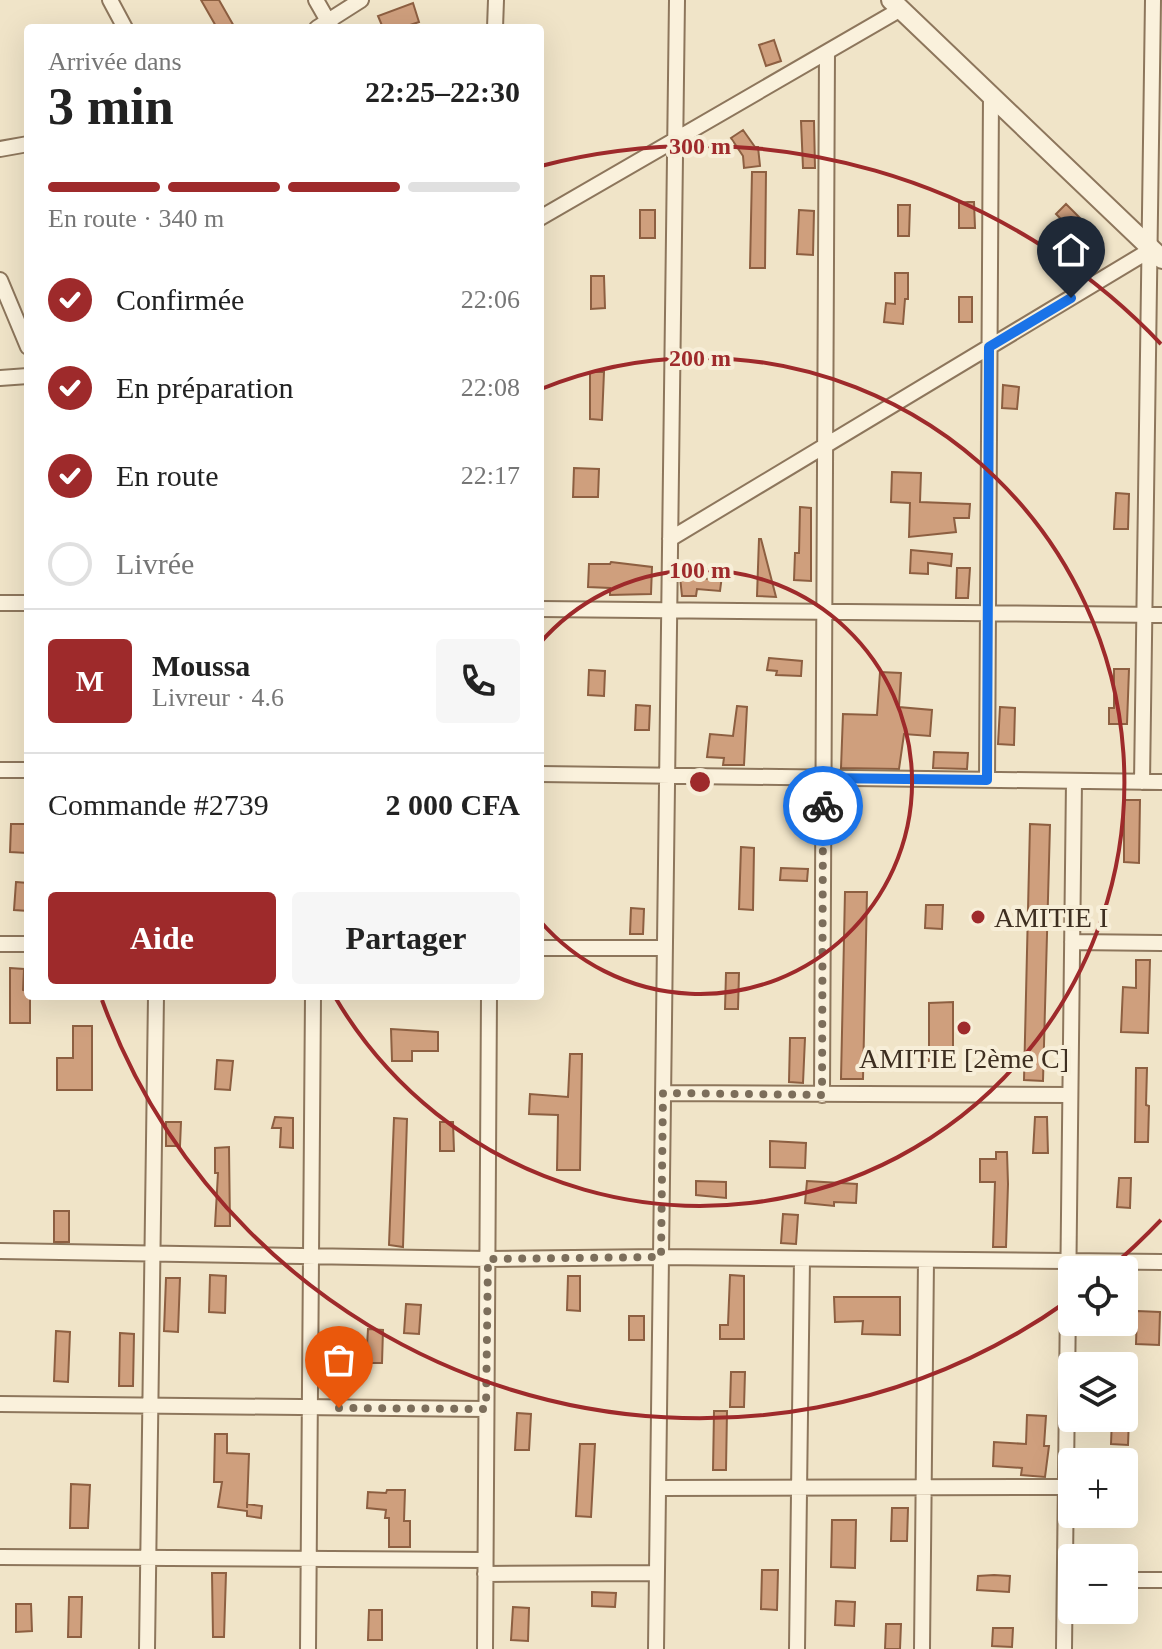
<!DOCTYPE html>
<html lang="fr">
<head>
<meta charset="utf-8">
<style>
	:root { --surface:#fff; --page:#f6f6f6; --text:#222; --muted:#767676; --line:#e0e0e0; --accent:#9e2a2b }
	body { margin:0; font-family:"Times New Roman",serif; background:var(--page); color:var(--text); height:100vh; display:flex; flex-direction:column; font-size:30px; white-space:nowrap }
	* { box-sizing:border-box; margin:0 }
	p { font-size:26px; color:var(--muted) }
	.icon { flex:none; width:44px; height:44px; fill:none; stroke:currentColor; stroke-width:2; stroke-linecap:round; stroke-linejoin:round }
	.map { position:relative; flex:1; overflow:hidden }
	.drawer { position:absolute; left:24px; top:24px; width:520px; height:976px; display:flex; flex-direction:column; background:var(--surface); border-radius:8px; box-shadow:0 8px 32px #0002 }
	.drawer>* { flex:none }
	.tools { position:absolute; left:1058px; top:1256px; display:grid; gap:16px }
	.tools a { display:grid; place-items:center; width:80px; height:80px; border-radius:8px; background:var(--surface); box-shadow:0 8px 32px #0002; font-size:40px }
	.pin { position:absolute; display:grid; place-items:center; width:68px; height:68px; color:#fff; margin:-82px -34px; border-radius:50% 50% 50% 0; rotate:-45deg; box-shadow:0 0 8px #0007 }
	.pin .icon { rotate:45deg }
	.courier { position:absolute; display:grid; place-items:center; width:80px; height:80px; margin:-40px; border:6px solid #1a73e8; border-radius:50%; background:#fff; color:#222; box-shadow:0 2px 10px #0007 }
	.head em { font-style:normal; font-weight:600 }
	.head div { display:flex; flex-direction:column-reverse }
	.head { display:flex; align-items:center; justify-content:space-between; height:136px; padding:0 24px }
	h1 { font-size:52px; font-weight:600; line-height:60px }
	.bar { display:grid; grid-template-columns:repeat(4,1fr); gap:12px 8px; align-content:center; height:96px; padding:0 24px }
	.bar i { height:10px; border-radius:6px; background:var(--line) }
	.bar .current { background:var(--accent) }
	.bar p { grid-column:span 4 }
	.line { display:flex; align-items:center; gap:20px; padding:0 24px; border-top:2px solid var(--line) }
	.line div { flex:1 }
	.round { display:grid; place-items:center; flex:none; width:84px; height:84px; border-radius:8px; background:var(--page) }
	ol { padding:0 24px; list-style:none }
	li { display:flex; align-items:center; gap:24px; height:88px }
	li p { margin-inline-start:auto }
	li .icon { padding:8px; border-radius:50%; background:var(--accent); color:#fff; stroke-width:4 }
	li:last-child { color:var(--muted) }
	li i { width:44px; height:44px; border:4px solid var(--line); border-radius:50% }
	.action { display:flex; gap:16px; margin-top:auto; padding:16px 24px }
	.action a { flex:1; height:92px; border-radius:8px; background:var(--accent); color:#fff; font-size:32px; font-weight:600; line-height:92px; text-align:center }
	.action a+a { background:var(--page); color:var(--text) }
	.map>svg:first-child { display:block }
	.building { fill:#cf9f7d; stroke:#8d5f41; stroke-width:2 }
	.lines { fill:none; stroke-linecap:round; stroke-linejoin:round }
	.minor-casing { stroke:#8d765c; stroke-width:18 }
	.tertiary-casing { stroke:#8d765c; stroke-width:22 }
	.minor { stroke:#faf1dc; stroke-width:14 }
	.tertiary { stroke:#faf1dc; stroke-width:18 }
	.done { stroke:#7c6e5b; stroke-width:8; stroke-dasharray:0 14.4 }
	.route { stroke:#1a73e8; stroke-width:10 }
	.ring { fill:none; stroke:#9e2a2b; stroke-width:4 }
	.poi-dot { fill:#9e2a2b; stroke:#f7eed8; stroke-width:3 }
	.labels { text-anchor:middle; stroke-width:8; stroke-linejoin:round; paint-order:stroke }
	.poi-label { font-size:28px; fill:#3d2e20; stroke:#f7eed8; text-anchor:start }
	.centre { fill:#9e2a2b; stroke:#f7eed8; stroke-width:4 }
	.ring-label { font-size:24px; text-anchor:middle; font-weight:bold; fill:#9e2a2b; stroke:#f7eed8; stroke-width:8; stroke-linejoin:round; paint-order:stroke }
</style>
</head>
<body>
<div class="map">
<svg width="1162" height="1649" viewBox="0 0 1162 1649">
	<rect width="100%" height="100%" fill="#f0e4c8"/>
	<path class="building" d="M201,0H219L235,28H217Z
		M413,3L419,22L410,25V28H383L378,16Z
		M774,40L781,61L766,66L759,45Z
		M801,121H814L815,168H803Z
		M743,130L755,147H758L760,166L744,168L743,156L731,138Z
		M752,172H766L765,268H750Z
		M968,202H974L975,228H959V203Z
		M1066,204L1089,227L1079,237L1056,214Z
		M898,205H910L909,236H898Z
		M640,210H655V238H640Z
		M799,210L814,211L813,255L797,254Z
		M895,273H908V299H905L903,324L884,322L886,303L895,304Z
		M591,276H604L605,308L591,309Z
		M959,297H972V322H959Z
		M590,372H604L602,420L590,419Z
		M1003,385L1019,387L1017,409L1002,408Z
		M574,468L599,469L598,497H573Z
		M892,472L921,473L920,502L970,504L969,518H954L956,532L909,537L910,503L891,502Z
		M1116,493L1129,494L1128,529H1114Z
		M800,507L811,508V581L794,580L795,553H799Z
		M759,539H761L776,597L757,596Z
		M911,550L952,554L951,566L928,563V574L910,573Z
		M611,562L652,567L651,594L610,595V588L588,587L589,564H610Z
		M723,568L720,591L697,589L696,596H682L680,577L711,579L712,571Z
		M957,568H970L968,598H956Z
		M769,658L802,661L801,676L776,675L777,671L767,670Z
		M1114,669H1129L1127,724H1109V708H1114Z
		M589,670L605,671L604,696L588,695Z
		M880,672L901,673L899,707L932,710L930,736L904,734L899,769L841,768L843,714L877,715Z
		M636,705L650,706L649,730H635Z
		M737,706L747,707L744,765H723L724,758L707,757L710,734L733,736Z
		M1000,707L1015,708L1014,745L998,744Z
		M934,752L968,753L967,769L933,768Z
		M1124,800H1140L1139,863L1124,862Z
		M11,824H28L27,853L10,852Z
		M1030,824L1050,825L1043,1081L1024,1080Z
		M741,847L754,848L753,910L739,909Z
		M781,868L808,869L807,881L780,880Z
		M16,882L28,883V911L14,910Z
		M845,892H867L863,1079H841Z
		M926,905H943L942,929L925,928Z
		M631,908L644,909L643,934H630Z
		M1136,960H1150L1148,1033L1121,1032L1123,987L1136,988Z
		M10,968L24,969L23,990L28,991L30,996V1023H10Z
		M726,973H739L738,1009H725Z
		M953,1002V1060L929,1061V1003Z
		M73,1026H92V1090H57V1058H73Z
		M391,1029L438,1032V1051H412V1061H392Z
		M790,1038H805L803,1083L789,1082Z
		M570,1054H582L580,1170H557L558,1115L529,1114L530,1094L568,1097Z
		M217,1060L233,1061L230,1090L215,1089Z
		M1136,1068H1147L1146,1105L1149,1106L1148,1142H1135Z
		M275,1117L293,1118V1148L280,1147L281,1128H272Z
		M1035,1117H1047L1048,1153H1033Z
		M394,1118L407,1119L403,1247L389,1245Z
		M166,1122H181L180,1146H166Z
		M440,1122H453L454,1151H440Z
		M770,1141L806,1143L805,1168L770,1167Z
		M229,1147L230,1226H215L218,1173H215V1148Z
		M996,1152H1007L1008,1184L1006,1247H993L995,1182H980V1159H996Z
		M1119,1178H1131L1130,1208L1117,1207Z
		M696,1181L726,1182V1198L696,1195Z
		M807,1181L857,1184L856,1203L834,1202V1206L805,1203Z
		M54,1211H69V1242H54Z
		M783,1214L798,1215L796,1244L781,1243Z
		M210,1275L226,1276L225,1313L209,1312Z
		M730,1275L744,1276V1339H720V1325H728Z
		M568,1276H580V1311L567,1310Z
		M166,1278H180L178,1332L164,1331Z
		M834,1297H900V1335L862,1334L863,1321L835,1322Z
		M406,1304L421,1305L419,1334L404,1333Z
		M1137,1311L1160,1312L1159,1345L1136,1344Z
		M629,1316H644V1340H629Z
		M368,1329L383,1330L382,1363H366Z
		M56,1331L70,1332L68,1382L54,1381Z
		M120,1333L134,1334L133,1386H119Z
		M731,1372H745L744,1407H730Z
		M714,1411H727L726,1470H713Z
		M517,1413L531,1414L529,1450H515Z
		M1027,1415L1046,1416L1044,1446H1049L1045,1477L1021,1475L1022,1468L993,1466L994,1442L1026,1444Z
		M1112,1418H1129L1128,1445L1111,1444Z
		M215,1434H227V1453L249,1454L247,1508V1504L262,1506L261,1518L247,1516V1511L218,1507L222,1482H214Z
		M580,1444H595L591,1517L576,1516Z
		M71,1484L90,1485L88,1528H70Z
		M387,1490H405L404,1521H410V1547H389V1518H385L386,1510L367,1508L368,1492L386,1493Z
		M892,1508H908L907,1541H891Z
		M832,1520H856L855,1568L831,1567Z
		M762,1570H778L777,1610L761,1609Z
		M212,1573H226L224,1637H213Z
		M994,1575L1010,1576L1009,1592L977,1590L978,1576Z
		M592,1592L616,1593L615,1607L592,1606Z
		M69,1597H82L81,1637H68Z
		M836,1601L855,1602L854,1626L835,1625Z
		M16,1604H31L32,1631L16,1632Z
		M513,1607L529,1608L528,1641L511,1640Z
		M369,1610H382V1640H368Z
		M886,1624H901L900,1649H885Z
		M993,1628H1013L1012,1647L992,1646Z"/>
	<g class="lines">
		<defs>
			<path id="minor" d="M110,0L125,28
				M316,0L332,28
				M317,28L361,0
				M495,28L496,0
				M0,149L28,144
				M540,218L901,9
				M0,280L28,347
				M0,378L28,376
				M670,539L1152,249
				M0,603H28
				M540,609L1162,615
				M0,770H28
				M540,774L1162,782
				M987,780L991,95
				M1142,782L1153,0
				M1072,942L1162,943
				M0,944H28
				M540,948H665
				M663,1093L1070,1095
				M822,1095L827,52
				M0,1251L488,1259L661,1257L1162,1262
				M0,1404L486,1409
				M658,1488L1066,1487
				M0,1557L485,1560
				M485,1574L657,1573
				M1124,1580H1162
				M147,1649L156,996
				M308,1649L313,996
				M485,1649L489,996
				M656,1649L677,0
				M797,1649L802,1259
				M922,1649L926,1260
				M1064,1649L1074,781"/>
			<path id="tertiary" d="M891,0L1162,259"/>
		</defs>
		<use href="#minor" class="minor-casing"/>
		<use href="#tertiary" class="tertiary-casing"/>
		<use href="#minor" class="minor"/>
		<use href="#tertiary" class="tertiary"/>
	</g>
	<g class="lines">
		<path class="done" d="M339,1408L486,1409L488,1259L661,1257L663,1093L822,1095L823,806"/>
		<path class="route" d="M823,806L824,778L987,780L989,347L1071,298"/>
	</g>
	<g class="ring">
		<path d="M540 643A212 212 0 1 1 540 921"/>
		<path d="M541 389A424 424 0 1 1 335 997"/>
		<path d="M1161 1220A636 636 0 0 1 1109 1269M1069 1300A636 636 0 0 1 102 1000M541 166A636 636 0 0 1 1161 344"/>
	</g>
	<g class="poi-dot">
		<circle cx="978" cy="917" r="8"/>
		<circle cx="964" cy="1028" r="8"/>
	</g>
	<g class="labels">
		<g class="poi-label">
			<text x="994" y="927">AMITIE I</text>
			<text x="964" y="1068" text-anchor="middle">AMITIE [2ème C]</text>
		</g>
	</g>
	<circle cx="700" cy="782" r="12" class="centre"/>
	<g class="ring-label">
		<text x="700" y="154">300 m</text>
		<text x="700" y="366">200 m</text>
		<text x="700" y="578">100 m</text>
	</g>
</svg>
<div class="tools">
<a><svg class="icon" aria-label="locate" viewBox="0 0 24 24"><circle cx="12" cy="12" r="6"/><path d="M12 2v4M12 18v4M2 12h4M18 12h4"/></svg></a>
<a><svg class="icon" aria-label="layers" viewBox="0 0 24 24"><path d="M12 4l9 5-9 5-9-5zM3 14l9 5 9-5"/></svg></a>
<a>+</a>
<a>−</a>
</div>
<div class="pin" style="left:339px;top:1408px;background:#ea580c"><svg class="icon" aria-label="bag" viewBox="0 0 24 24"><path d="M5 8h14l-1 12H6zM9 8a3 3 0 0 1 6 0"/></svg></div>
<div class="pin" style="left:1071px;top:298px;background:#1f2937"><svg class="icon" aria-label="home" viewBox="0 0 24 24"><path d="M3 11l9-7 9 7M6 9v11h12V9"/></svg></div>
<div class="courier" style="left:823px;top:806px"><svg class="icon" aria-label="bike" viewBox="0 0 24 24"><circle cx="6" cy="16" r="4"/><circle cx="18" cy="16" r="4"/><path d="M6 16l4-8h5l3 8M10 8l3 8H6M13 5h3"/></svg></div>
<section class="drawer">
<div class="head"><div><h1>3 min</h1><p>Arrivée dans</p></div><em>22:25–22:30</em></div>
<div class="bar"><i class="current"></i><i class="current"></i><i class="current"></i><i></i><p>En route · 340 m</p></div>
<ol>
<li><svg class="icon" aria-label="check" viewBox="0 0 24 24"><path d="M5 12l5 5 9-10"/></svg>Confirmée<p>22:06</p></li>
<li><svg class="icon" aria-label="check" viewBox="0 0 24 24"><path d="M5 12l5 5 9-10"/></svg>En préparation<p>22:08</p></li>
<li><svg class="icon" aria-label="check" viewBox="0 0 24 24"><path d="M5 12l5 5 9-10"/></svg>En route<p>22:17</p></li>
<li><i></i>Livrée</li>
</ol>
<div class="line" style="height:144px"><b class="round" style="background:var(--accent);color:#fff">M</b><div><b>Moussa</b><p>Livreur · 4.6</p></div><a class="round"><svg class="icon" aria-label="phone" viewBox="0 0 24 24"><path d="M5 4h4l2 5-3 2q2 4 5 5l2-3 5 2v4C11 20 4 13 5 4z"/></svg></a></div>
<div class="line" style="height:104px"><div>Commande #2739</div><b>2 000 CFA</b></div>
<div class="action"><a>Aide</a><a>Partager</a></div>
</section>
</div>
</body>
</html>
